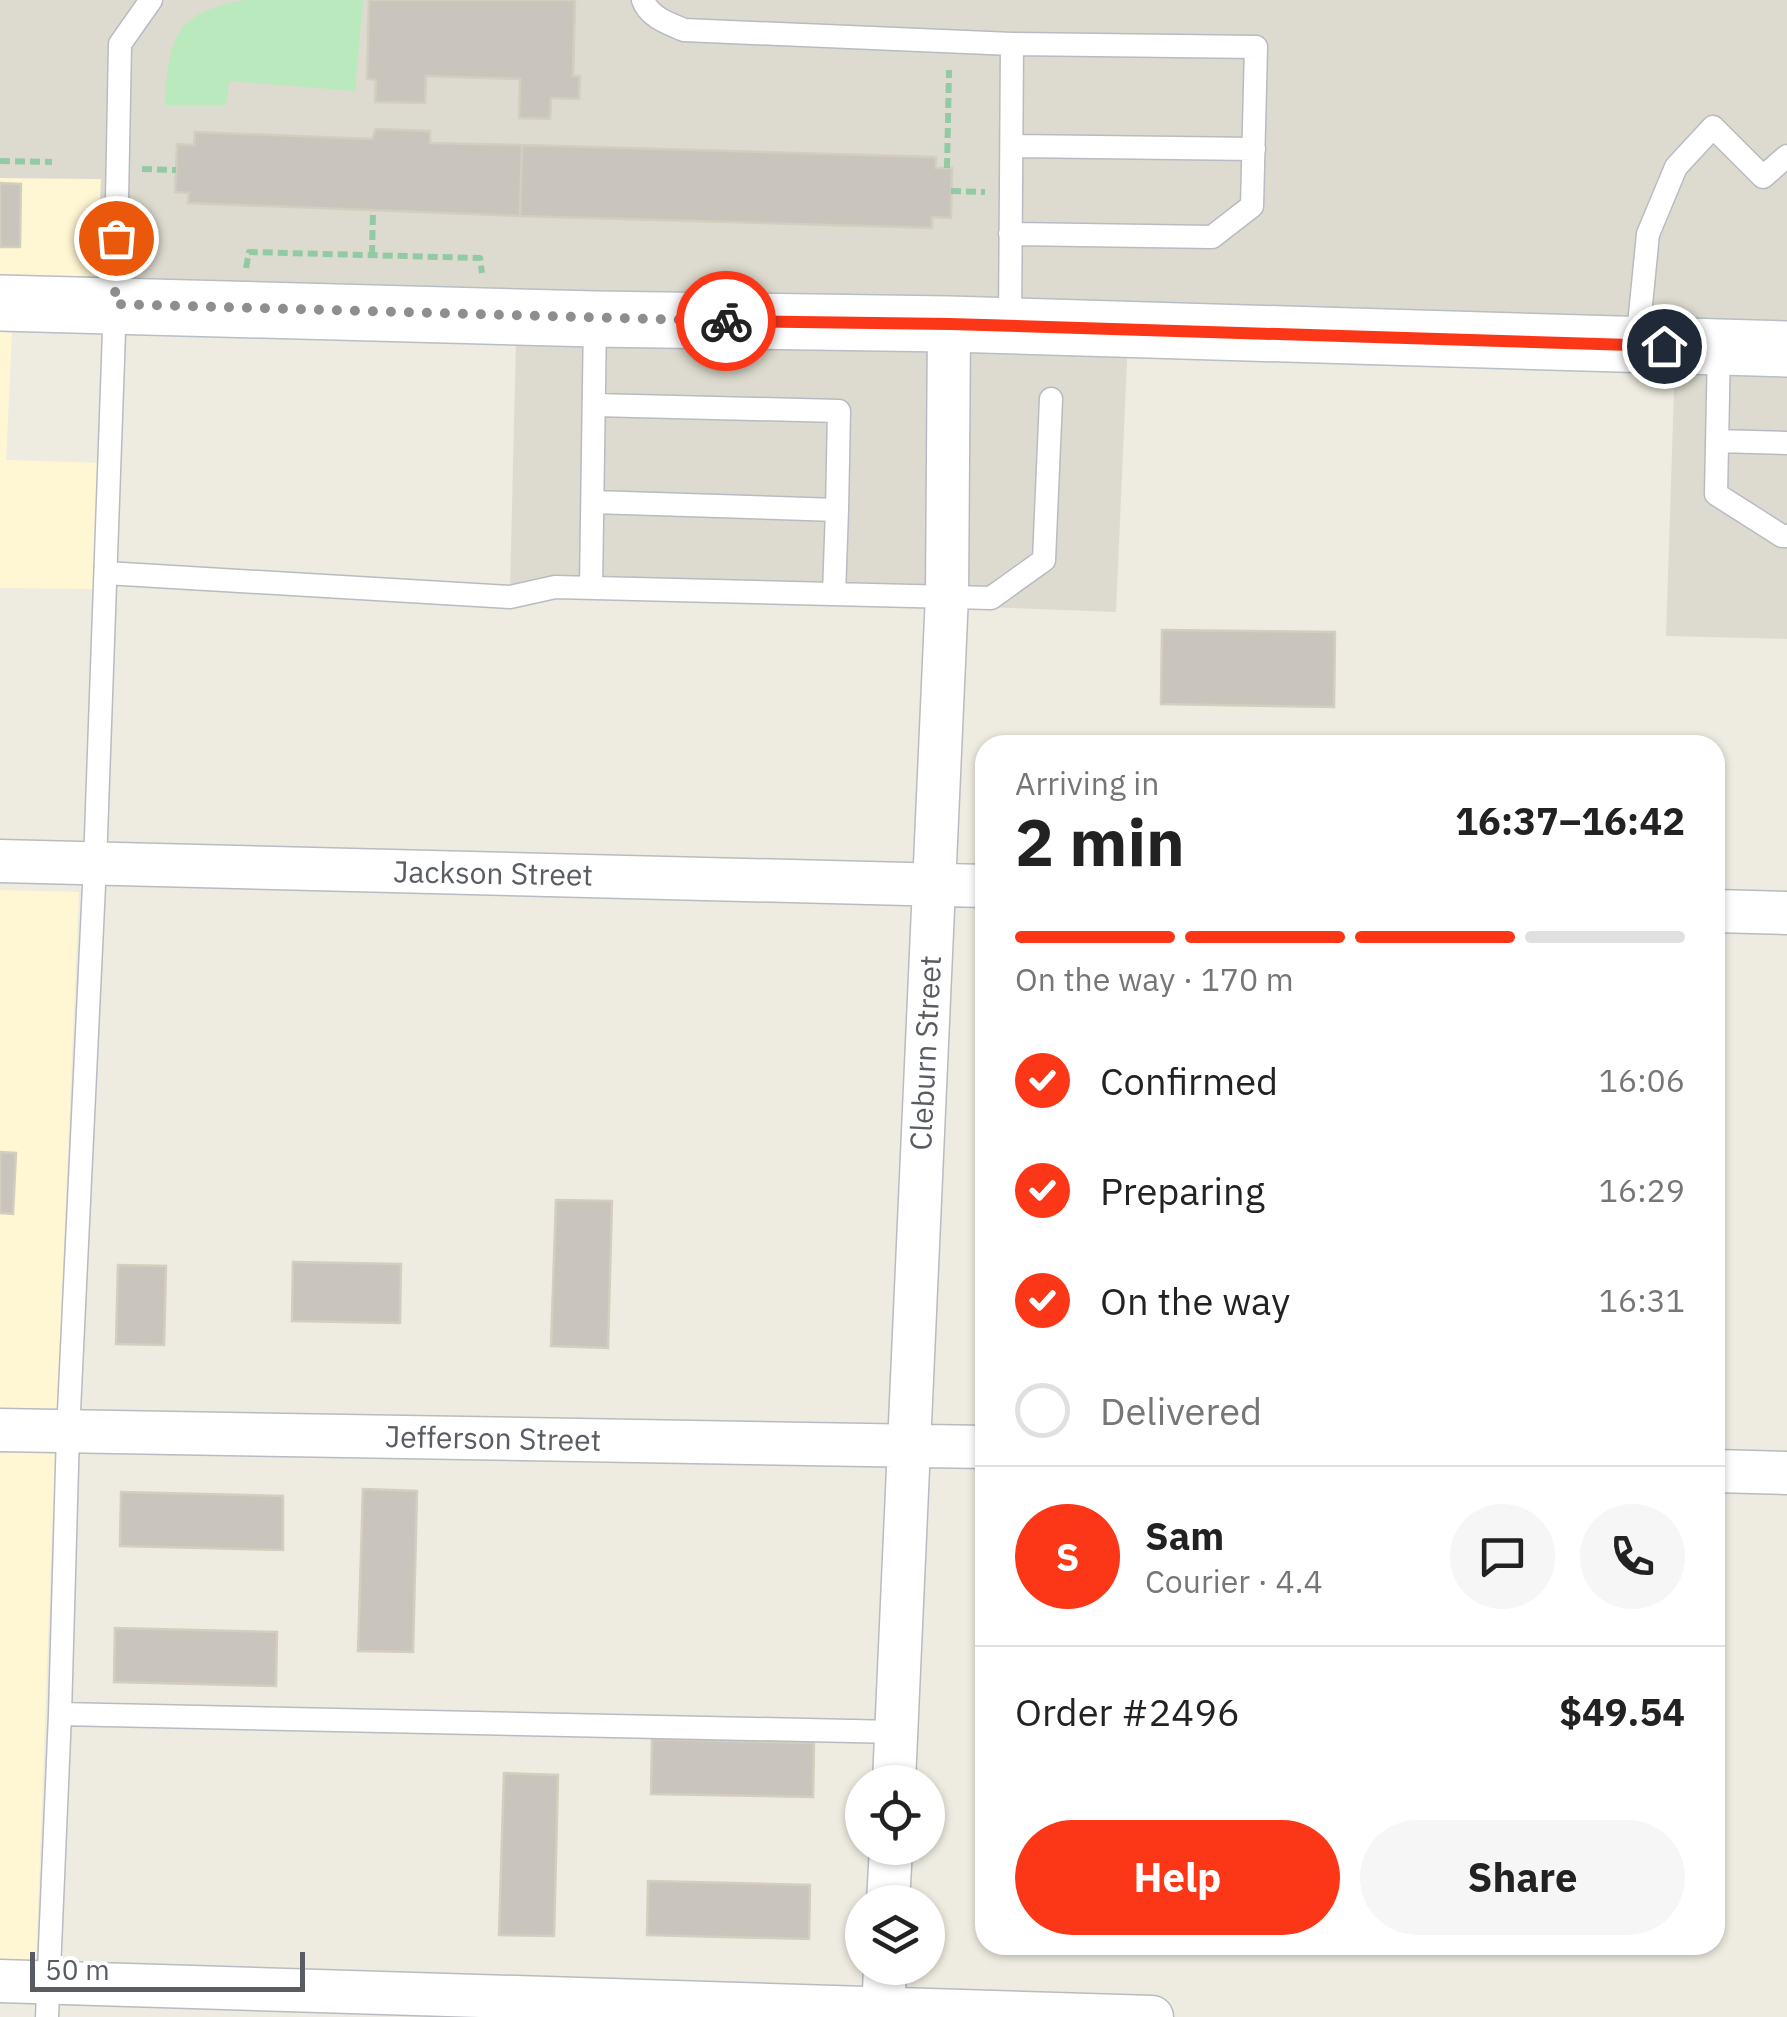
<!DOCTYPE html>
<html lang="en">
<head>
<meta charset="utf-8">
<style>
	:root { --surface:#fff; --page:#f6f6f6; --text:#222; --muted:#767676; --line:#e0e0e0; --accent:#fc3718 }
	body { margin:0; font-family:"IBM Plex Sans",sans-serif; background:var(--page); color:var(--text); height:100vh; display:flex; flex-direction:column; font-size:38px; white-space:nowrap }
	* { box-sizing:border-box; margin:0 }
	p { font-size:32px; color:var(--muted) }
	.icon { flex:none; width:55px; height:55px; fill:none; stroke:currentColor; stroke-width:2; stroke-linecap:round; stroke-linejoin:round }
	.map { position:relative; flex:1; overflow:hidden }
	.panel { position:absolute; left:975px; top:735px; width:750px; height:1220px; display:flex; flex-direction:column; background:var(--surface); border-radius:30px; box-shadow:0 2px 8px #0004 }
	.panel>* { flex:none }
	.buttons { position:absolute; left:845px; top:1765px; display:grid; gap:20px }
	.buttons a { display:grid; place-items:center; width:100px; height:100px; border-radius:50%; background:var(--surface); box-shadow:0 2px 8px #0004; font-size:50px }
	.scale { position:absolute; left:30px; bottom:25px; width:275px; box-sizing:border-box; padding-left:10px; border:5px solid #595d63; border-top:0; font-size:28px; line-height:35px; white-space:nowrap; color:#595d63; -webkit-text-stroke:8px #fff; paint-order:stroke }
	.pin { position:absolute; display:grid; place-items:center; width:85px; height:85px; color:#fff; margin:-42px; border:5px solid #fff; border-radius:50%; box-shadow:0 2px 10px #0007 }
	.courier { position:absolute; display:grid; place-items:center; width:100px; height:100px; margin:-50px; border:8px solid #fc3718; border-radius:50%; background:#fff; color:#222; box-shadow:0 2px 12px #0007 }
	.summary em { font-style:normal; font-weight:700 }
	.summary div { display:flex; flex-direction:column-reverse }
	.summary { display:flex; align-items:center; justify-content:space-between; height:170px; padding:0 40px }
	h1 { font-size:65px; font-weight:700; line-height:75px }
	.bar { display:grid; grid-template-columns:repeat(4,1fr); gap:15px 10px; align-content:center; height:120px; padding:0 40px }
	.bar i { height:12px; border-radius:8px; background:var(--line) }
	.bar .selected { background:var(--accent) }
	.bar p { grid-column:span 4 }
	.line { display:flex; align-items:center; gap:25px; padding:0 40px; border-top:2px solid var(--line) }
	.line div { flex:1 }
	.round { display:grid; place-items:center; flex:none; width:105px; height:105px; border-radius:52px; background:var(--page) }
	ol { padding:0 40px; list-style:none }
	li { display:flex; align-items:center; gap:30px; height:110px }
	li p { margin-inline-start:auto }
	li .icon { padding:10px; border-radius:50%; background:var(--accent); color:#fff; stroke-width:4 }
	li:last-child { color:var(--muted) }
	li i { width:55px; height:55px; border:5px solid var(--line); border-radius:50% }
	.cta { display:flex; gap:20px; margin-top:auto; padding:20px 40px }
	.cta a { flex:1; height:115px; border-radius:60px; background:var(--accent); color:#fff; font-size:40px; font-weight:700; line-height:115px; text-align:center }
	.cta a+a { background:var(--page); color:var(--text) }
	.map>svg:first-child { display:block }
	.commercial { fill:#fff7d4 }
	.education { fill:#dddbcf }
	.green { fill:#b9e9bc }
	.building { fill:#c9c5bd; stroke:#d3cebe; stroke-width:2.5 }
	.lines { fill:none; stroke-linecap:round; stroke-linejoin:round }
	.lane-casing { stroke:#b8bbc1; stroke-width:25 }
	.street-casing { stroke:#b8bbc1; stroke-width:45 }
	.secondary-casing { stroke:#b9bdc4; stroke-width:58 }
	.path { stroke:#92caa4; stroke-width:6; stroke-dasharray:10 5; stroke-linecap:butt }
	.lane { stroke:#fff; stroke-width:22 }
	.street { stroke:#fff; stroke-width:42 }
	.secondary { stroke:#fff; stroke-width:55 }
	.done { stroke:#8d8f8f; stroke-width:10; stroke-dasharray:0 18 }
	.route { stroke:#fc3718; stroke-width:12 }
	.labels { text-anchor:middle; stroke-width:9; stroke-linejoin:round; paint-order:stroke }
	.street-label { font-size:30px; fill:#595d63; stroke:#fff }
</style>
</head>
<body>
<div class="map">
<svg width="1787" height="2017" viewBox="0 0 1787 2017">
	<rect width="100%" height="100%" fill="#eeece0"/>
	<path class="commercial" d="M0,178L101,179L97,285H0Z
		M0,332L12,333L6,460L104,463L97,589L0,588Z
		M0,890L79,892L57,1411L0,1409Z
		M0,1453H55L36,1964L0,1963Z"/>
	<path class="education" d="M0,0H1787V639L1666,636L1676,328L1129,316L1116,612L510,589L516,341L97,285L101,179L0,178Z"/>
	<path class="green" d="M245,0H363L355,91L229,81L226,105H165C169,38 173,13 245,0Z"/>
	<path class="building" d="M369,0H575L573,76H580L579,99L551,98L550,119L519,118L520,79L426,76L425,103L375,102L376,80L367,79Z
		M376,129L430,131V143L522,145L520,216L188,203L189,193L175,192L177,144L194,145L195,132L372,139Z
		M522,145L936,157V168H952L951,218L932,217V228L520,216Z
		M0,183L21,184L20,247H0Z
		M1162,630L1335,632L1334,707L1161,704Z
		M0,1152L16,1153L13,1214L0,1213Z
		M556,1200L612,1201L608,1348L551,1346Z
		M293,1262L401,1264L400,1323L292,1321Z
		M118,1265L166,1266L164,1345L116,1344Z
		M363,1489L417,1491L413,1652L358,1651Z
		M121,1492L283,1496V1550L120,1546Z
		M115,1628L277,1632L276,1686L114,1682Z
		M979,1647H985V1702H977Z
		M652,1739L814,1743L813,1797L651,1794Z
		M504,1773L558,1775L554,1936L499,1935Z
		M648,1881L810,1885L809,1939L647,1935Z"/>
	<g class="lines">
		<defs>
			<path id="lane" d="M643,0C649,17 668,23 684,30L1012,44L1256,47L1252,206L1212,237L1010,234
				M1012,146L1254,149
				M1010,325L1012,44
				M1637,345L1648,234L1676,167L1713,127L1763,177L1787,156
				M1719,347L1716,494L1782,536H1787
				M1717,441L1787,443
				M594,502L837,510L839,411L595,405
				M106,573L510,597L555,587L991,598L1044,560L1051,399
				M591,587L595,319
				M834,594L837,510
				M60,1714L896,1732
				M47,2017L60,1714L68,1432L95,864L115,304L120,44L151,0"/>
			<path id="street" d="M0,861L985,886
				M1715,911L1787,913
				M0,1430L985,1447
				M1715,1471L1787,1473
				M894,1782L947,595L949,324
				M888,1902L891,1848
				M0,1981L1152,2017
				M883,2017L885,1968"/>
			<path id="secondary" d="M0,303L595,319L949,324L1787,349"/>
		</defs>
		<use href="#lane" class="lane-casing"/>
		<use href="#street" class="street-casing"/>
		<use href="#secondary" class="secondary-casing"/>
		<path class="path" d="M0,161L52,162
			M947,168L949,70
			M142,169L176,170
			M951,191L985,192
			M372,255L373,210
			M246,268L249,252L480,258L482,273"/>
		<use href="#lane" class="lane"/>
		<use href="#street" class="street"/>
		<use href="#secondary" class="secondary"/>
	</g>
	<g class="lines">
		<path class="done" d="M116,238L115,304L726,321"/>
		<path class="route" d="M726,321L950,324L1664,346"/>
	</g>
	<g class="labels">
		<g class="street-label">
			<text transform="translate(493 874) rotate(1)" y="10">Jackson Street</text>
			<text transform="translate(926 1053) rotate(-87)" y="10">Cleburn Street</text>
			<text transform="translate(493 1439) rotate(1)" y="10">Jefferson Street</text>
		</g>
	</g>
</svg>
<div class="buttons">
<a><svg class="icon" aria-label="locate" viewBox="0 0 24 24"><circle cx="12" cy="12" r="6"/><path d="M12 2v4M12 18v4M2 12h4M18 12h4"/></svg></a>
<a><svg class="icon" aria-label="layers" viewBox="0 0 24 24"><path d="M12 4l9 5-9 5-9-5zM3 14l9 5 9-5"/></svg></a>
</div>
<div class="scale">50 m</div>
<div class="pin" style="left:116px;top:238px;background:#ea580c"><svg class="icon" aria-label="bag" viewBox="0 0 24 24"><path d="M5 8h14l-1 12H6zM9 8a3 3 0 0 1 6 0"/></svg></div>
<div class="pin" style="left:1664px;top:346px;background:#1f2937"><svg class="icon" aria-label="home" viewBox="0 0 24 24"><path d="M3 11l9-7 9 7M6 9v11h12V9"/></svg></div>
<div class="courier" style="left:726px;top:321px"><svg class="icon" aria-label="bike" viewBox="0 0 24 24"><circle cx="6" cy="16" r="4"/><circle cx="18" cy="16" r="4"/><path d="M6 16l4-8h5l3 8M10 8l3 8H6M13 5h3"/></svg></div>
<section class="panel">
<div class="summary"><div><h1>2 min</h1><p>Arriving in</p></div><em>16:37–16:42</em></div>
<div class="bar"><i class="selected"></i><i class="selected"></i><i class="selected"></i><i></i><p>On the way · 170 m</p></div>
<ol>
<li><svg class="icon" aria-label="check" viewBox="0 0 24 24"><path d="M5 12l5 5 9-10"/></svg>Confirmed<p>16:06</p></li>
<li><svg class="icon" aria-label="check" viewBox="0 0 24 24"><path d="M5 12l5 5 9-10"/></svg>Preparing<p>16:29</p></li>
<li><svg class="icon" aria-label="check" viewBox="0 0 24 24"><path d="M5 12l5 5 9-10"/></svg>On the way<p>16:31</p></li>
<li><i></i>Delivered</li>
</ol>
<div class="line" style="height:180px"><b class="round" style="background:var(--accent);color:#fff">S</b><div><b>Sam</b><p>Courier · 4.4</p></div><a class="round"><svg class="icon" aria-label="chat" viewBox="0 0 24 24"><path d="M4 5h16v11H9l-5 4z"/></svg></a><a class="round"><svg class="icon" aria-label="phone" viewBox="0 0 24 24"><path d="M5 4h4l2 5-3 2q2 4 5 5l2-3 5 2v4C11 20 4 13 5 4z"/></svg></a></div>
<div class="line" style="height:130px"><div>Order #2496</div><b>$49.54</b></div>
<div class="cta"><a>Help</a><a>Share</a></div>
</section>
</div>
</body>
</html>
